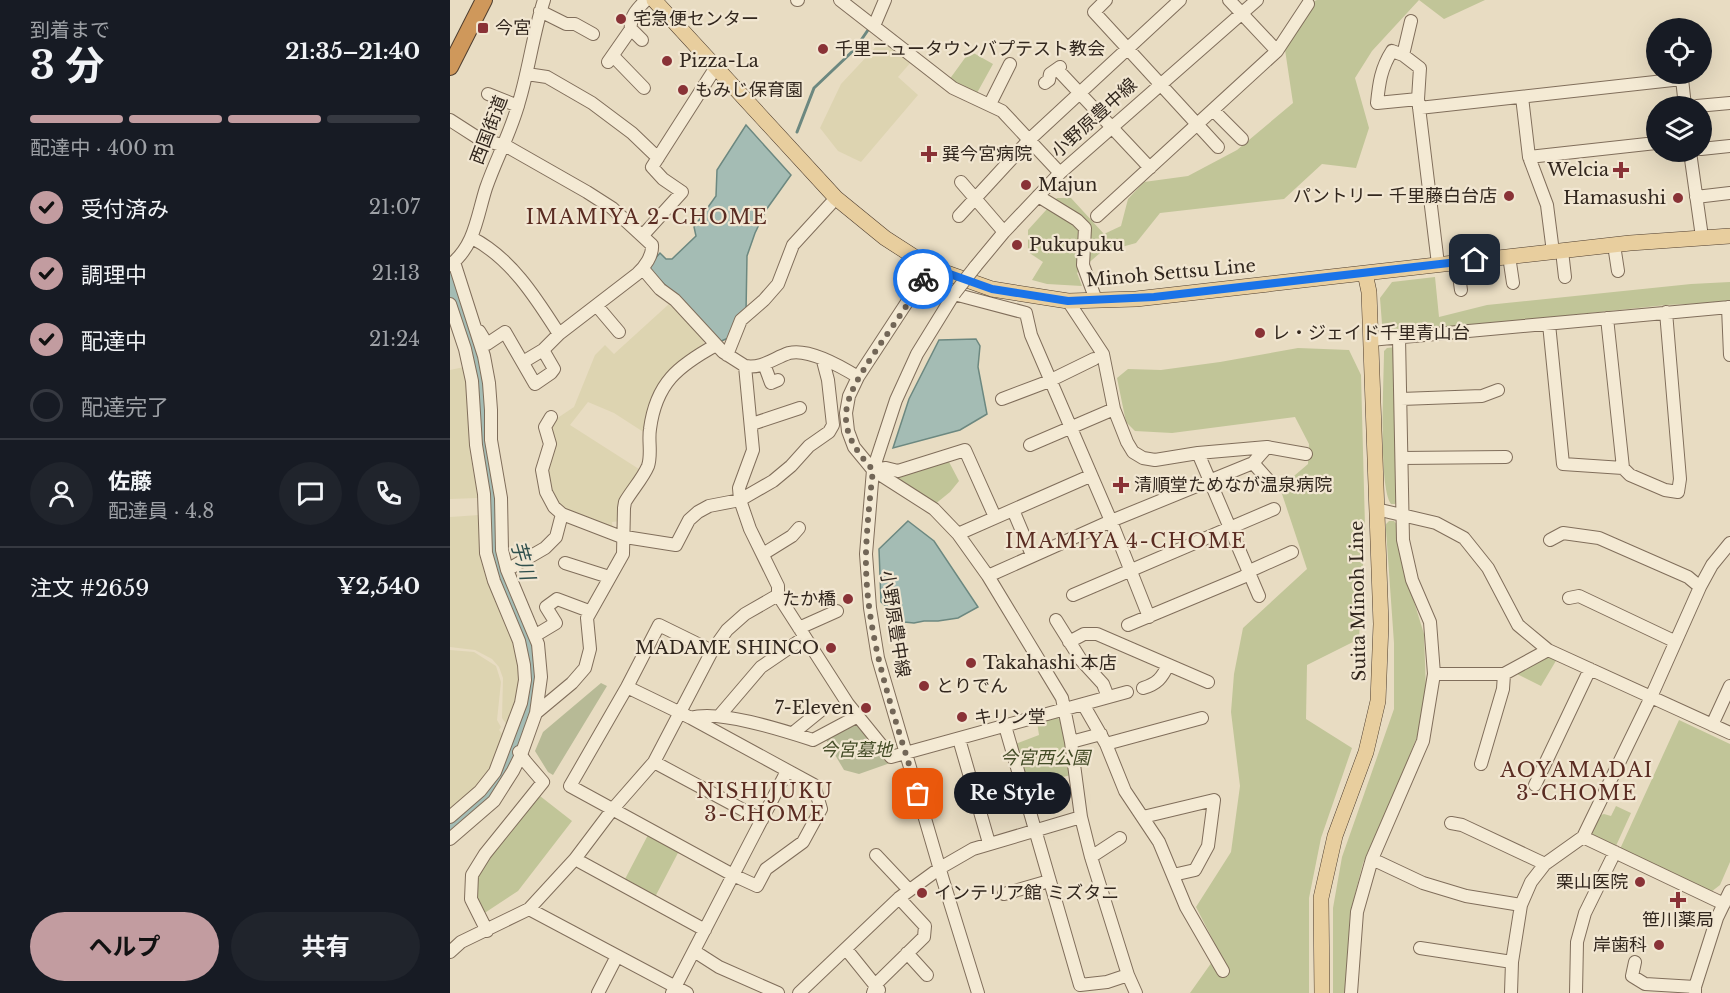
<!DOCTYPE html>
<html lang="ja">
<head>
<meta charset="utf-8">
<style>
	:root { --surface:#171b24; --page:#20242c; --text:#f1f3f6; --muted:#9ea1a6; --line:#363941; --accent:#c29ca0 }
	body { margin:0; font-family:"Libre Baskerville","Noto Sans JP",serif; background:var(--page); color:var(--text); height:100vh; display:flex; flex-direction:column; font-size:22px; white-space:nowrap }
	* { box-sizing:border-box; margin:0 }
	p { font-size:20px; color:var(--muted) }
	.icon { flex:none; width:33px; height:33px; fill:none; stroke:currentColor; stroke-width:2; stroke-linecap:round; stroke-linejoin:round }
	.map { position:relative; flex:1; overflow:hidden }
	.drawer { display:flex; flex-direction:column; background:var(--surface); width:450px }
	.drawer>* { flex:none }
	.buttons { position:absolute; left:1196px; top:18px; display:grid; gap:12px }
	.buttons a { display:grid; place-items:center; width:66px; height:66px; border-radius:50%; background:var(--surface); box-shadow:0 6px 24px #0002; font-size:30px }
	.pin { position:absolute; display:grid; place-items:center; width:51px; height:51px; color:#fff; margin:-26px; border-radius:12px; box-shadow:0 3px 9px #0006 }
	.courier { position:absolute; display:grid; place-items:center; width:60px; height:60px; margin:-30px; border:4px solid #1a73e8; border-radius:50%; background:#fff; color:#222; box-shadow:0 2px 8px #0007 }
	.bubble { position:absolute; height:42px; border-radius:21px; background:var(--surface); box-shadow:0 6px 24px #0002; font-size:20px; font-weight:700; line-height:42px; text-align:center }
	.overview em { font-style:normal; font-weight:700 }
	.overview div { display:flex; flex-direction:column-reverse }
	.overview { display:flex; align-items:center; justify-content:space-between; height:102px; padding:0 30px }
	h1 { font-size:39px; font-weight:700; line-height:45px }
	.bar { display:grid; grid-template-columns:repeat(4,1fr); gap:9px 6px; align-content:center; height:72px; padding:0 30px }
	.bar i { height:8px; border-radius:4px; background:var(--line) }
	.bar .active { background:var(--accent) }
	.bar p { grid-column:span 4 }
	.line { display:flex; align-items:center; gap:15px; padding:0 30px; border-top:2px solid var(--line) }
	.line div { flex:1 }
	.round { display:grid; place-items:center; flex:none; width:63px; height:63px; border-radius:32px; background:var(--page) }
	ol { padding:0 30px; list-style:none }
	li { display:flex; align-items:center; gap:18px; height:66px }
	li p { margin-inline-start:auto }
	li .icon { padding:6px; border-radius:50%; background:var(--accent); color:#111; stroke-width:4 }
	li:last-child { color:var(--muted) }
	li i { width:33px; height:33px; border:3px solid var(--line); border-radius:50% }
	.action { display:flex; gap:12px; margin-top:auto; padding:12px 30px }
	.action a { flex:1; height:69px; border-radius:36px; background:var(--accent); color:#111; font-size:24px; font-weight:700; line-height:69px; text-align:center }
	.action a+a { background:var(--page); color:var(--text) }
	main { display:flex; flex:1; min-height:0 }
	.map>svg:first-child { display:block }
	.farmland { fill:#ddd4b1 }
	.green { fill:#c1c598 }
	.cemetery { fill:#b7ba96 }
	.water { fill:#a4bcb4; stroke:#6c8880; stroke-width:1.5 }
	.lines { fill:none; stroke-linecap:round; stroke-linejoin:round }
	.stream { stroke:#6c8880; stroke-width:3 }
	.river { stroke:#a4bcb4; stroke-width:16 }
	.minor-casing { stroke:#806e5b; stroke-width:14 }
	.major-casing { stroke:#4e3d2f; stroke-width:16 }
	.highway-casing { stroke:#4e3d2f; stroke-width:18 }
	.minor { stroke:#f4ead4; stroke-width:12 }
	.major { stroke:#e8ce9e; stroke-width:15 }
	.highway { stroke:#cf985b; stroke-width:16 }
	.minor-bridge-casing { stroke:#806e5b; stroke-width:14; stroke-linecap:butt }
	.minor-bridge { stroke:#f4ead4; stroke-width:12 }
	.done { stroke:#726657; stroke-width:6; stroke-dasharray:0 10.8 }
	.route { stroke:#1a73e8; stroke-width:8 }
	.poi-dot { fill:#893236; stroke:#f1e6d1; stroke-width:2 }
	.labels { text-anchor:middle; stroke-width:4.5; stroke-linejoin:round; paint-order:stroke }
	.poi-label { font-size:18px; fill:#32271e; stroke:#f1e6d1; text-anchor:start }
	.street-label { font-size:18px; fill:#32271e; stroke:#f1e6d1 }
	.park-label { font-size:18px; font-style:italic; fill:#444c27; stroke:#f1e6d1 }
	.neighbourhood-label { font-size:20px; letter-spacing:1.5px; fill:#5a2c22; stroke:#f1e6d1 }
	.water-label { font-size:20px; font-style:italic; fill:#2f504d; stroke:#f1e6d1 }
</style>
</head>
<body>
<main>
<section class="drawer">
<div class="overview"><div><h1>3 分</h1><p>到着まで</p></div><em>21:35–21:40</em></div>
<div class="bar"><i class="active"></i><i class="active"></i><i class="active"></i><i></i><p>配達中 · 400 m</p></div>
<ol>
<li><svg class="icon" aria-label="check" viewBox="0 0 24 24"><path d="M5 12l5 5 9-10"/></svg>受付済み<p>21:07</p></li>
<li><svg class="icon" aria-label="check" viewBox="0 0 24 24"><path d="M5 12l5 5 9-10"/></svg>調理中<p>21:13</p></li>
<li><svg class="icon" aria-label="check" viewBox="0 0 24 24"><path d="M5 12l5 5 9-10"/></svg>配達中<p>21:24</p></li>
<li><i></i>配達完了</li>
</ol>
<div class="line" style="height:108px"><a class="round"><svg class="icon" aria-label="person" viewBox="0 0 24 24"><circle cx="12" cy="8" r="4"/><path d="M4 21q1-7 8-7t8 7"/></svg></a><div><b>佐藤</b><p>配達員 · 4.8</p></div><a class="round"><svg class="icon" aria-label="chat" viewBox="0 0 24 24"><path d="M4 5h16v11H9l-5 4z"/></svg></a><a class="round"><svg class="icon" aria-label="phone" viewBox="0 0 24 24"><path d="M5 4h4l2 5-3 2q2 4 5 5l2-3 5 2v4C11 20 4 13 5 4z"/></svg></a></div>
<div class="line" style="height:78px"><div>注文 #2659</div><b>¥2,540</b></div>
<div class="action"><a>ヘルプ</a><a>共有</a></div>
</section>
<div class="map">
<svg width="1280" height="993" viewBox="0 0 1280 993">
	<rect width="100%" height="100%" fill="#e8dcc2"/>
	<path class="farmland" d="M434,38L462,61L448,77L468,95L411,162L388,151L370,128L391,84Z
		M219,304L253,338L254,345L229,362L212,382L195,433L164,413L138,402L120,425L192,471L170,521L162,522L163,531L106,505L96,478L100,423L124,407L145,355L155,345L164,354Z
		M14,367L18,398L19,447L28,498L0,499V370Z
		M29,515L31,555L68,657L70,680L67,698L57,725L52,718L53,678L49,667L42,659L25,650L0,647V517Z
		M0,650L24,652L46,666L51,682L47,720L51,727L49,730L54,736L43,765L29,785L0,810Z"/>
	<path class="green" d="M867,0H969L922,51L905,78L919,128L906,168L872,164L834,199L710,213L686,243L650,253L627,273L632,286L597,284L582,280L593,262L578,252V230L607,198H621L654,234L671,226L678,199L694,182L738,176L787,150L843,103L834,43L858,4Z
		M969,0H1035L994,19Z
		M520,51L543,64L527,93L499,80Z
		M985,277L989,317L1037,305L1241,284L1280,282V302L1216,305L942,334L932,324L930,298L942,282Z
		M946,347L944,417L949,499L945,504H941C928,487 934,378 934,351L937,348Z
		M848,348L899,350L911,375L915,527L909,639L857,665L856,719L902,748L871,838L859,898V993H740L769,952L746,907L781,852L790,786L781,712L784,674L793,628L857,569L830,488L858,464L859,444L845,417L722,433L685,431L676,422L667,378L678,369L711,370L770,362Z
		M498,460L509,481L500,492L484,505L448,481V475Z
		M939,521H944L947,525L950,556L974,634L976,691L967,737L942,799L913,863L900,914L896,993H883V908L892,857L944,709V643L936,530V524Z
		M1095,656H1101L1107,659L1091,686L1067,674Z
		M606,717L613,721L621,775L578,786L565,744L589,735L587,722Z
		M1229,720L1280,744V862L1270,885L1261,892L1170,849Z
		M90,796L122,821L68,891L30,916L22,875Z
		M1166,806L1181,813L1165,848L1142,836L1141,830L1148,816L1154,814L1161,816Z
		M198,835L229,851L205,897L174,881Z"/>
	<path class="cemetery" d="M151,683L157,686L103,775L98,772L85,751L93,732Z
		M408,722L443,762L409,774L394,770L375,738Z"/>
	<path class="water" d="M296,125L341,175L316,210L305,233L297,256L296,312L279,343L276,339L269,342L198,267L210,253L216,259H222L246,236L244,227L266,196L267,170Z
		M526,339L530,346L528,367L537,414L510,430L443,448L459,399L489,340Z
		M458,521L484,541L528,607L508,618L488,621H474L464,623L454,622L431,602L429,549Z"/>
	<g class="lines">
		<path class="stream" d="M347,132L364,88L405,49L418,30"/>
		<path class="river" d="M0,274L18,326L31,376L35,411L34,440L44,490L45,552L52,574L79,643L84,680L81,703L65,750L54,775L31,805L0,831"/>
		<defs>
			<path id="minor" d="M347,0H348
				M390,0L503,88L552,111L610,173
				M656,0L644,12L768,147
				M779,0L827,51
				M90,11L116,24H125L143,34
				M424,26L435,0
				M181,29L192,40
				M953,55L961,21
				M163,56L194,88
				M158,62L181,29C179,17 188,8 196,0
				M607,69L700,168
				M77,74L97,77L142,103L182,133L208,158
				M595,83L599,80L600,74L610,67
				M38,94L68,106
				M1072,97L1079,157L1097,205L1103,252
				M968,99L927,103C929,83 931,68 942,51L953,55L970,68L968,99L988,264
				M540,104L560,64
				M1247,106L1280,103
				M969,108L1232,79L1235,106
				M763,110L792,139
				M0,120L28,138L58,147L137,192L162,208L202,245C203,255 195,267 187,274L109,334L93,350L73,362
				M1251,149L1280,146
				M1240,152L1252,237
				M1079,157L1206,143
				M511,182L554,232
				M588,196L627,220L635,228L633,265L646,300
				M1246,197L1280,193
				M509,216L579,140L730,0
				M647,216L827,51L858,4
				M193,235L232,192L213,179L202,167L266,67
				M22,238C61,258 86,298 109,334
				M1164,245L1168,271
				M1112,251L1115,277
				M1059,256L1063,283
				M1007,262L1011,290
				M0,265C25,246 27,216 36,188C46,159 61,132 69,102C79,69 83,34 94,0
				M480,267L408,377L399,396L396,413L398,431L404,447L423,470L484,509L508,534L538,576L612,698L621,742L631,817L641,857L678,975L686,993
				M525,267L554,232L610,173L807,0
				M193,269L210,289L225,300L273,352L295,366L303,450L289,488L290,500L300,529L328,586V595L398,704L441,757L677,692
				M618,301L653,354L664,409L677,442L683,452L693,458L705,460L748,453L817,447L856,454
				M0,304L15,349L22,381L26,445L34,494L36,553L44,581L69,641L74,665L75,680L71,703L45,772L30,791L0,817
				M147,306L169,332
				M1278,307L1280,355
				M1157,318L1173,468
				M1099,324L1113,464L1173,468L1180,475L1215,490L1228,492L1230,479L1216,312
				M29,331L37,344L55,332L85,384L101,373L104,369L93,350
				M920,340L1280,307
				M277,355L291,320L314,300L328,284L343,245L386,198
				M314,364L321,383L328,380
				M295,366C312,369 324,358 339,353C358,348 392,367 408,377
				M552,399L597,382L644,359
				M951,399L1032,396L1048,390
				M101,417L95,427L100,444L92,470L96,492L104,507L112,514L169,536L226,545L239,520L248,512L259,506L290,500L323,481L341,466L359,446L379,432L383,425L378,380L373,361
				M302,424L350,408
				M580,445L664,409
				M748,453L809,596
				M952,458L1056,457
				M803,463L820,482
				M423,470L436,468L448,471L515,450L545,517
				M926,509L986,523L1014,538L1038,568L1068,625L1098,650L1280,733
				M563,510L582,555
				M508,534L640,476
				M1100,540L1113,533L1149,538L1238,577L1250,587
				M313,554L342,536L349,528
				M115,563L159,577
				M57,570L95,548L106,537L112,514
				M538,576L661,521L803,463L817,447
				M623,595L824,509
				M1119,598L1129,596L1224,641
				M606,620L631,660L653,684L658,697
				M678,625L793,577L804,569L842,552
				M349,628L387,611
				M86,635L106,623L96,607L107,599L139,611
				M619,642L634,634H647L758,682
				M984,674H1054L1098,650
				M177,687L241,718L364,785L371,809L353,842L316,869L307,886L283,875L120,786L177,687L209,625L262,651
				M693,688C707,684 712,678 718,665
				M633,704L656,744L675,791L709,842L736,907L773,971
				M86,713L122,683L135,668L140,649L137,618L173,554L174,508L175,502C182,490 193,478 198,466C202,454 198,441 200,429C206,383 228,366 266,345
				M270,715L311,667L355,637
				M241,718C268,709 335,731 363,740L408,716
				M1262,725L1280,686
				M555,726L630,985L657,982L678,975
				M343,733L370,711
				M509,739L539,843
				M621,742L651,734
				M656,744L752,718
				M204,762L312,820
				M1031,764L1053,689L1054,674
				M1085,785L1140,669
				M693,817L764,800L758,846L745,870L723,875
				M1001,823L1012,825L1095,864
				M1133,837L1274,904
				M0,839L44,801L63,771L71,755L86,713L91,677L88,644L57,570L52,550L51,498L41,440V410L39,383L34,356L4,262
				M426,855L459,890
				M641,857L670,838
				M125,859L255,930
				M922,859L973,883L1016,896L1071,905
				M554,894L599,881
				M79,909L125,859L162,810L204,762L262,651L277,630L295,614L328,595
				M37,931L21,899L22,875L35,854L93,782L75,761L69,752
				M970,948L1062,962
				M396,949L429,990
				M244,951L269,967L328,993
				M0,952L11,942L79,909L237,993
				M457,953L477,975
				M1185,962L1182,976L1195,984L1245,987
				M148,993L167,956
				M222,993L337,771
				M349,993L449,898L490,868L523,849L631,817
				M423,993L426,984L474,937L475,926L449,898
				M528,993L493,880L428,658L420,608L416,554L423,470L446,400L467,354L504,294L576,313L581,335L661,521L699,617
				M901,993L907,912L922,859L973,741L984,674L980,622L962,580L953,540L949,338
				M1061,993L1062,962L1071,905L1081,882L1095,864L1133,837L1201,697L1250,587L1262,565L1280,543
				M1126,993L1127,942L1135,913L1165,852
				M1245,993V987L1267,918L1280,891"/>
			<path id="major" d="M204,0L386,198L435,238L480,267L542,289L618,301L686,299L1180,243L1280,236
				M872,993L871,898L885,836L916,752L928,701L931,624L919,292L915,273"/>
			<path id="highway" d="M0,67L34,0"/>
		</defs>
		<use href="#minor" class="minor-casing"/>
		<use href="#major" class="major-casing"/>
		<use href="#highway" class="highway-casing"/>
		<use href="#minor" class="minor"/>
		<use href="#major" class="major"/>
		<use href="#highway" class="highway"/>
		<defs>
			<path id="minor-bridge" d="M504,294L525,267"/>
		</defs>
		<use href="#minor-bridge" class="minor-bridge-casing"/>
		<use href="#minor-bridge" class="minor-bridge"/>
	</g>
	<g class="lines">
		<path class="done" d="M468,794C445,716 414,635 416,552C417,525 420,497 423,470C380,424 394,399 425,352C441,328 459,304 473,279"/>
		<path class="route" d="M473,279L480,267L542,289L618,301L704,297L1025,260"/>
	</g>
	<g class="poi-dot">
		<circle cx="171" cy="19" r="6"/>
		<rect x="27" y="22" width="12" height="12" rx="3"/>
		<circle cx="373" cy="49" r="6"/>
		<circle cx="217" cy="61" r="6"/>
		<circle cx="233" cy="90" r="6"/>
		<path d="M476 145h6v6h6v6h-6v6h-6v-6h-6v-6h6z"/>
		<path d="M1168 161h6v6h6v6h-6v6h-6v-6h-6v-6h6z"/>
		<circle cx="576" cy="185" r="6"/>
		<circle cx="1059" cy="196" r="6"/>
		<circle cx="1228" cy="198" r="6"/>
		<circle cx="567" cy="245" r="6"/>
		<circle cx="810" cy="333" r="6"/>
		<path d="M668 476h6v6h6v6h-6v6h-6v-6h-6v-6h6z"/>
		<circle cx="398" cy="599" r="6"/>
		<circle cx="381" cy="648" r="6"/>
		<circle cx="521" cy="663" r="6"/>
		<circle cx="474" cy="686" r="6"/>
		<circle cx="416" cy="708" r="6"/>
		<circle cx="512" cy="717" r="6"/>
		<circle cx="1190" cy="882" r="6"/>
		<circle cx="472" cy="893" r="6"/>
		<path d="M1225 891h6v6h6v6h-6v6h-6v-6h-6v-6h6z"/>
		<circle cx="1209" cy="945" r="6"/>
	</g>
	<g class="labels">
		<g class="poi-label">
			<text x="183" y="25">宅急便センター</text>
			<text x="45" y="34">今宮</text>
			<text x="385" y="55">千里ニュータウンバプテスト教会</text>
			<text x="229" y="67">Pizza-La</text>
			<text x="245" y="96">もみじ保育園</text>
			<text x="492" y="160">巽今宮病院</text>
			<text x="1159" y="176" text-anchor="end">Welcia</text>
			<text x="588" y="191">Majun</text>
			<text x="1047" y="202" text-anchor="end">パントリー 千里藤白台店</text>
			<text x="1216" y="204" text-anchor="end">Hamasushi</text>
			<text x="579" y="251">Pukupuku</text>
			<text x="822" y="339">レ・ジェイド千里青山台</text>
			<text x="684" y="491">清順堂ためなが温泉病院</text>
			<text x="386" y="605" text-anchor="end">たか橋</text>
			<text x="369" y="654" text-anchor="end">MADAME SHINCO</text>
			<text x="533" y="669">Takahashi 本店</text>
			<text x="486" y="692">とりでん</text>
			<text x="404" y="714" text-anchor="end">7-Eleven</text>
			<text x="524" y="723">キリン堂</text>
			<text x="1178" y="888" text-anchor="end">栗山医院</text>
			<text x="484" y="899">インテリア館 ミズタニ</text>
			<text x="1228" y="926" text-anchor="middle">笹川薬局</text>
			<text x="1197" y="951" text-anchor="end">岸歯科</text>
		</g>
		<g class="street-label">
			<text transform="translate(644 118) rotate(-42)" y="6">小野原豊中線</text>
			<text transform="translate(39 130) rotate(-69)" y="6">西国街道</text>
			<text transform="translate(721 273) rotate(-5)" y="6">Minoh Settsu Line</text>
			<text transform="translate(908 601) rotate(-91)" y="6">Suita Minoh Line</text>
			<text transform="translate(445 624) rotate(81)" y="6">小野原豊中線</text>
		</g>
		<g class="park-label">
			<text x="406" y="756">今宮墓地</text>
			<text x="595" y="764">今宮西公園</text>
		</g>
		<g class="neighbourhood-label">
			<text x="197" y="224">IMAMIYA 2-CHOME</text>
			<text x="676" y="548">IMAMIYA 4-CHOME</text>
			<text x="1127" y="777">AOYAMADAI<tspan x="1127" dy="23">3-CHOME</tspan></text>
			<text x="315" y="798">NISHIJUKU<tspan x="315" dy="23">3-CHOME</tspan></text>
		</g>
		<g class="water-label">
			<text transform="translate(73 560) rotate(74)" y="7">芋川</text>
		</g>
	</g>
</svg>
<div class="buttons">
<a><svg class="icon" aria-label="locate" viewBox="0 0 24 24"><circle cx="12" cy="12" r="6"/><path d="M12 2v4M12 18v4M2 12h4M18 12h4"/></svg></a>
<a><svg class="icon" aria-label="layers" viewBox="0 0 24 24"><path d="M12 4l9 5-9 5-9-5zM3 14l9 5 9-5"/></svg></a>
</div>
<div class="pin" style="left:468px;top:794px;background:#ea580c"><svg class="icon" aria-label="bag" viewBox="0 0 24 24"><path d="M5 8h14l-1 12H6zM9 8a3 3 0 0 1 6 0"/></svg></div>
<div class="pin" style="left:1025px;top:260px;background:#1f2937"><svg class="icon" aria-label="home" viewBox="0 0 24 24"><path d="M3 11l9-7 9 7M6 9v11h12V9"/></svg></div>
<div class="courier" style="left:473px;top:279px"><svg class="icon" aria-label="bike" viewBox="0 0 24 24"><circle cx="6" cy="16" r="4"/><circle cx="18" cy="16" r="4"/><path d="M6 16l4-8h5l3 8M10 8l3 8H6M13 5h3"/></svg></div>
<div class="bubble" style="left:504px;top:772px;width:117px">Re Style</div>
</div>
</main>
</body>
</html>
